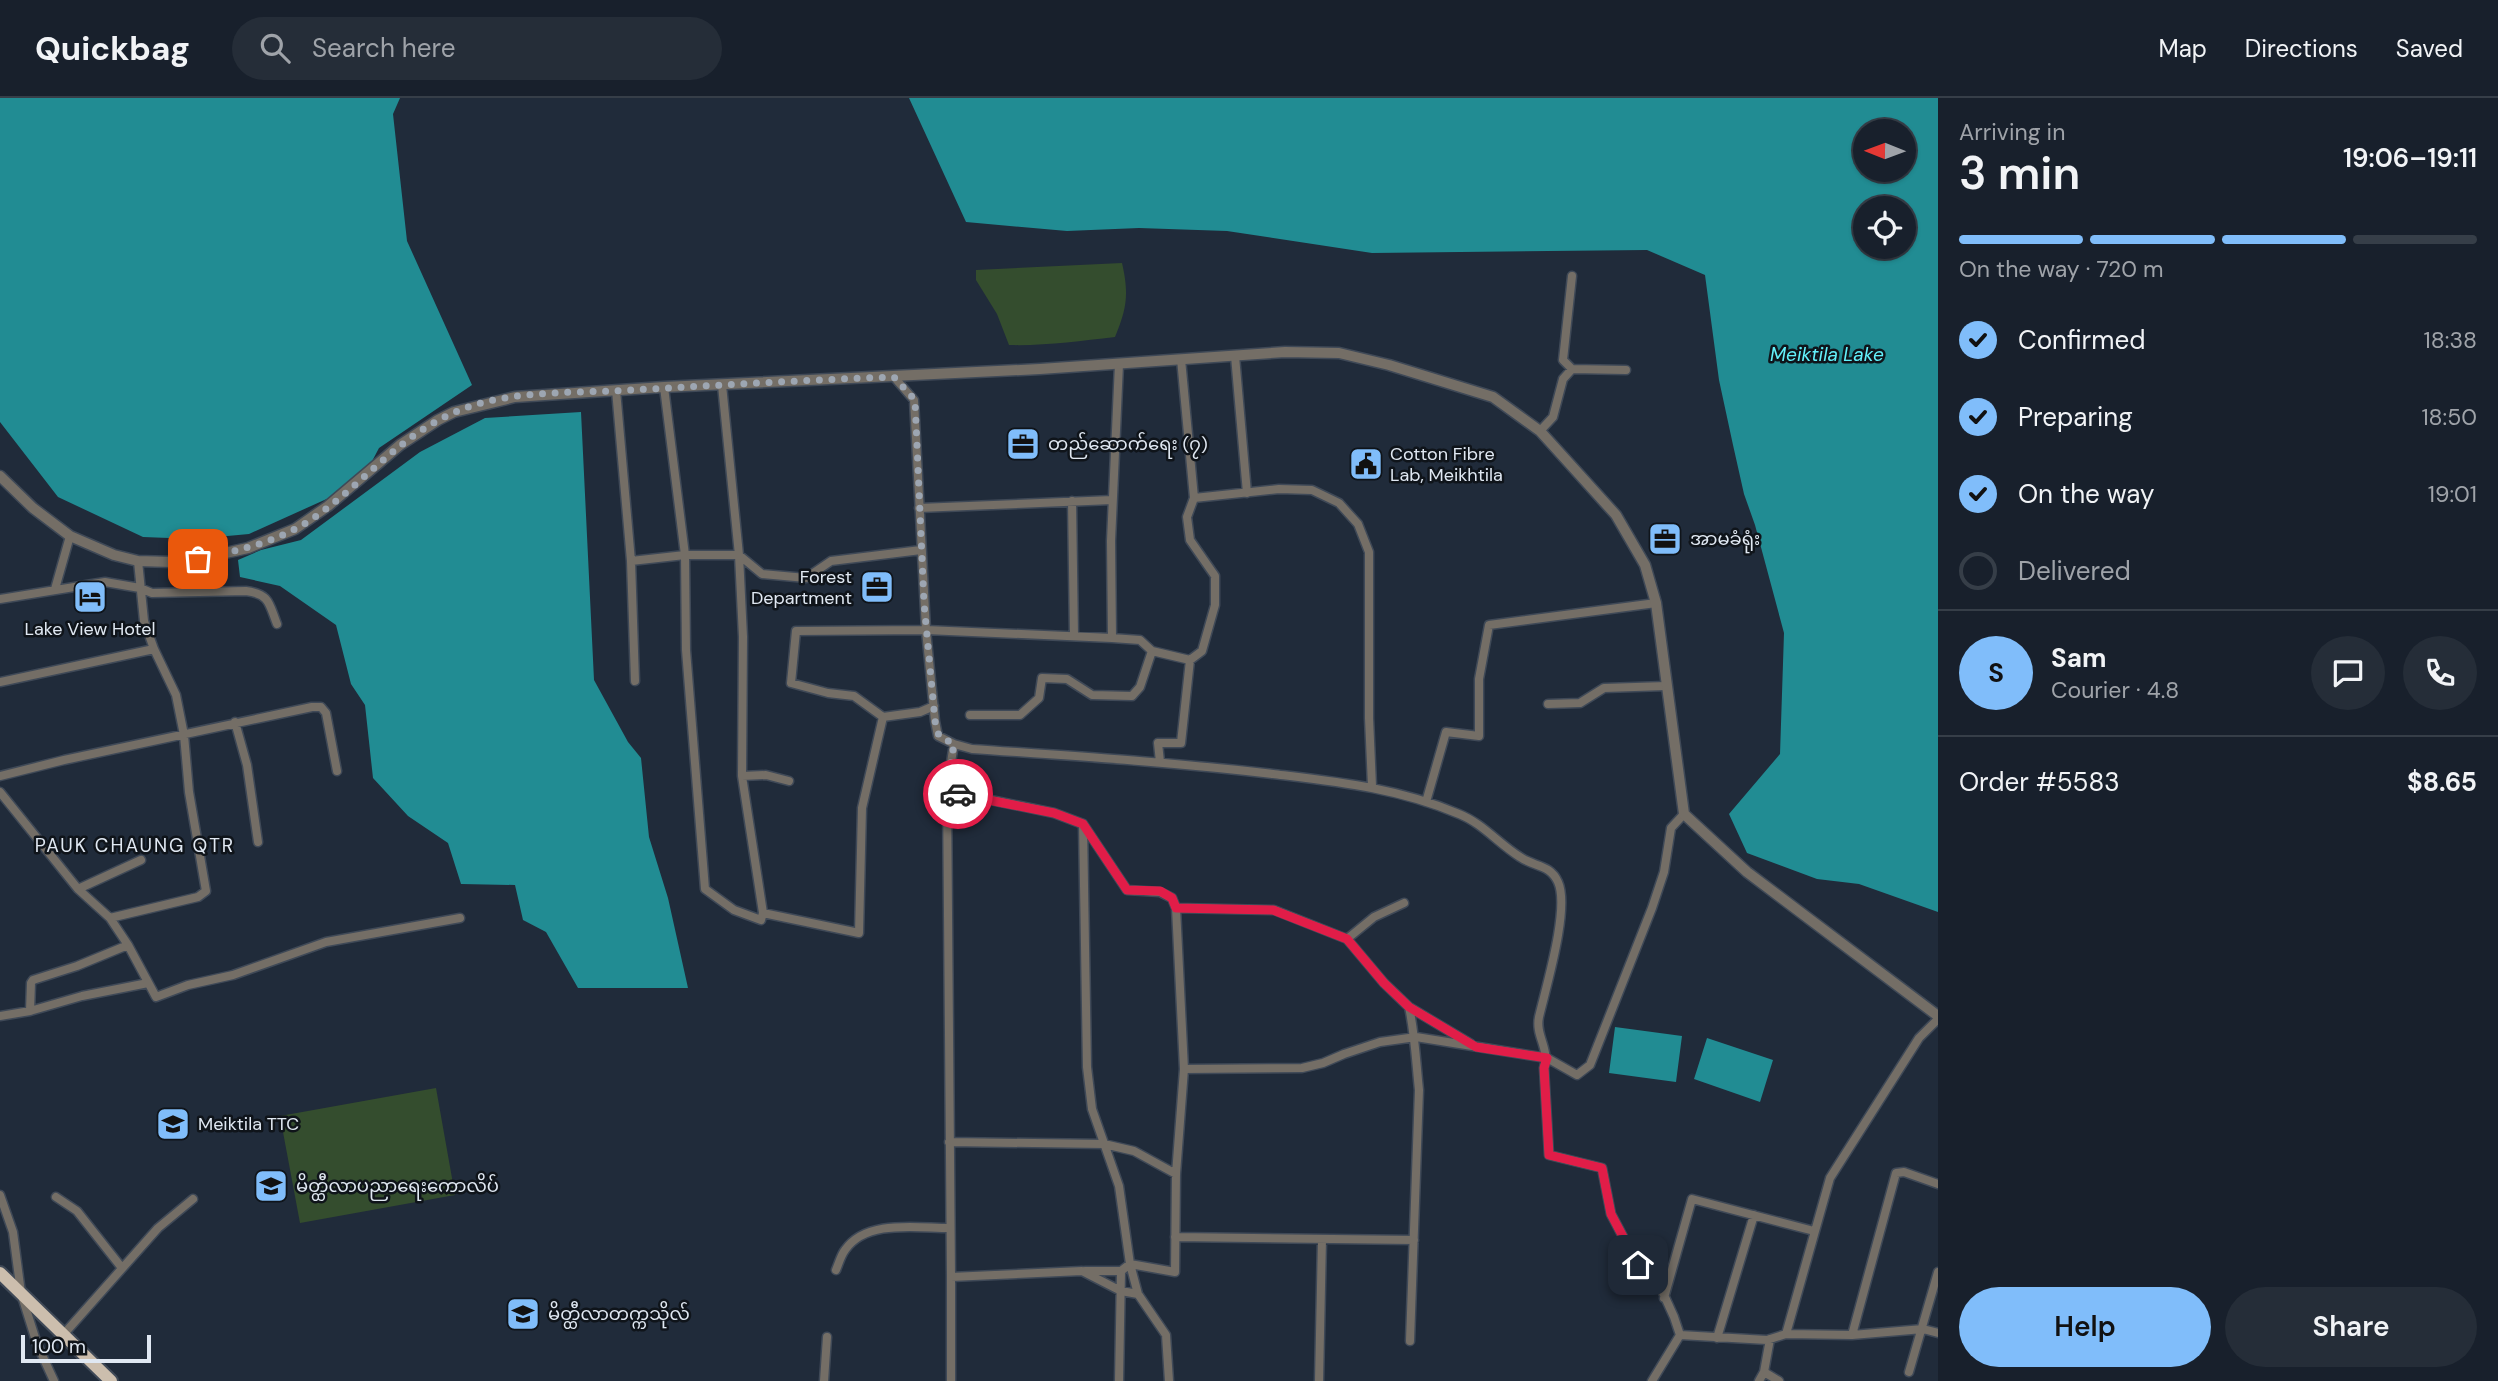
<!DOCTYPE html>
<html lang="en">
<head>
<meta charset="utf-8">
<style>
	:root { --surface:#18202c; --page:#252d38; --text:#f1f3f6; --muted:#9fa3a9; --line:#363e48; --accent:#80bdfa }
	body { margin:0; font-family:"DM Sans","Noto Sans Myanmar",sans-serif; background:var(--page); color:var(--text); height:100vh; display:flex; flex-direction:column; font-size:26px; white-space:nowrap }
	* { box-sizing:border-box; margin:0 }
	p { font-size:23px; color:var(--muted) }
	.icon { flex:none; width:38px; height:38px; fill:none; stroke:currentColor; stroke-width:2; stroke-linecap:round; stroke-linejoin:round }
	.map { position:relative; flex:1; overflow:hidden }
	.details { display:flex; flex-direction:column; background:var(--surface); width:560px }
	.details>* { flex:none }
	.needle { width:46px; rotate:271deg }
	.buttons { position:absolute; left:1853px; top:21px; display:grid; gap:14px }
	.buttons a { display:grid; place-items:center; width:63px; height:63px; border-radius:50%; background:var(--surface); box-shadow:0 2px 5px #0004,0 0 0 2px var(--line); font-size:35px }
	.scale { position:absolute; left:21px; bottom:18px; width:130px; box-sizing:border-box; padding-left:7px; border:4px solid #e0e8f2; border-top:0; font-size:19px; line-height:24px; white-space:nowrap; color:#e0e8f2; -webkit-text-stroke:5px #0f141a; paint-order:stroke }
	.pin { position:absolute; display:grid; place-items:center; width:60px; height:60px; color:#fff; margin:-30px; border-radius:14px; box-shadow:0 4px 10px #0006 }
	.courier { position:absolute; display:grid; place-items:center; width:70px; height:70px; margin:-35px; border:5px solid #e11d48; border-radius:50%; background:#fff; color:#222; box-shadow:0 2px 9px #0007 }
	.overview em { font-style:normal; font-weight:600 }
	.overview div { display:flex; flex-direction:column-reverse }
	.overview { display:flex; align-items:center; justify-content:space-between; height:119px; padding:0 21px }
	h1 { font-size:46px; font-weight:600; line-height:52px }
	.bar { display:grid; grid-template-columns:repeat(4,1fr); gap:10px 7px; align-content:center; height:84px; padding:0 21px }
	.bar i { height:9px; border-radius:5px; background:var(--line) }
	.bar .current { background:var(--accent) }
	.bar p { grid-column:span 4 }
	.line { display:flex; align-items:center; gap:18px; padding:0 21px; border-top:2px solid var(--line) }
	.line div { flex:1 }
	.round { display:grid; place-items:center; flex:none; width:74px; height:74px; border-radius:37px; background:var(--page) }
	ol { padding:0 21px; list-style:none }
	li { display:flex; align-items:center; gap:21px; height:77px }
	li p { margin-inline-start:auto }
	li .icon { padding:7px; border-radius:50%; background:var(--accent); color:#111; stroke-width:4 }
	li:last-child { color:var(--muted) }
	li i { width:38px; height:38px; border:4px solid var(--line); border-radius:50% }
	.action { display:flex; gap:14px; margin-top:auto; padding:14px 21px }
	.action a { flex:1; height:80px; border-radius:42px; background:var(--accent); color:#111; font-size:28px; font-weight:600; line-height:80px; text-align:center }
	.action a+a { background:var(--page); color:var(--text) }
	header { display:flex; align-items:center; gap:42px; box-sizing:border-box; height:98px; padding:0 35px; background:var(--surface); border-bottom:2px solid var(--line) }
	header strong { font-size:33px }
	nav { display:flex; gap:38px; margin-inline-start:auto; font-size:24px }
	.search { width:490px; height:63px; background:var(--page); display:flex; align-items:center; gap:18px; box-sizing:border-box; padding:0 24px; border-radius:38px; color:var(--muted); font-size:26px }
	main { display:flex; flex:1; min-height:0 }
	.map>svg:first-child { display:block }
	.green { fill:#344d2e }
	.water { fill:#218c93; fill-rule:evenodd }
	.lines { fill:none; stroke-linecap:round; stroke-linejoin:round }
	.minor-casing { stroke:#3f4957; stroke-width:11 }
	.tertiary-casing { stroke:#3f4957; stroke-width:13 }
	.trunk-casing { stroke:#3f4957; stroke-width:16 }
	.minor { stroke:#746e66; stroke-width:8 }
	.tertiary { stroke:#746e66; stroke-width:10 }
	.trunk { stroke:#ccbead; stroke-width:12 }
	.done { stroke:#9da6b2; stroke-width:7; stroke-dasharray:0 12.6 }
	.route { stroke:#e11d48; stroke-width:9 }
	.labels { text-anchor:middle; stroke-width:5; stroke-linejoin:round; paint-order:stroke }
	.poi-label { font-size:18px; fill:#e0e8f2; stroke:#0f141a; text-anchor:start }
	.water-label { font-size:19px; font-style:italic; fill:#63f1fb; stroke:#0f141a }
	.neighbourhood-label { font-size:19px; letter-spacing:2px; fill:#e0e8f2; stroke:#0f141a }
</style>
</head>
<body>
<header>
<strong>Quickbag</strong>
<div class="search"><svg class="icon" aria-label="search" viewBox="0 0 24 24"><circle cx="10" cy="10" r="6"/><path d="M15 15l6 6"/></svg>Search here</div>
<nav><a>Map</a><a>Directions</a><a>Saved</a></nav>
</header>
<main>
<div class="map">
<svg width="1938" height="1283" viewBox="0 0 1938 1283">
	<rect width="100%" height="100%" fill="#202b3a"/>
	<path class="green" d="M1122,165C1129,196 1127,210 1115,239C1079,243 1045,248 1009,247L997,216L976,182V172Z
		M436,990L455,1097L300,1125L280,1018Z"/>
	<path class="water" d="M0,0H400L393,16L407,143L472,287L379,350L369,369L331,399L249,436L195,441L143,439L58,399L0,324Z
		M909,0H1938V814L1859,786L1817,781L1747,755L1729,716L1780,656L1784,535L1755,427L1744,396L1733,347L1719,282L1705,177L1647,152L1372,155L1227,133L1139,130L1067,133L966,124ZM1904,33V72H1866V33ZM1904,110V149H1866V110Z
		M581,314L594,582L628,644L641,660L649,739L668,800L688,890H578L546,834L523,822L515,787L461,786L448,745L408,718L373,680L365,607L351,586L336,527L280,488L240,479L238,462L261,452L301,442L420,354L485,320Z
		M1615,929L1682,938L1676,984L1609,975Z
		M1707,940L1773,962L1760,1004L1694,981Z"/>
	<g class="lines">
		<defs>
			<path id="minor" d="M1235,258L1247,395
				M1119,266L1111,443L1112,540L1140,542L1152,553
				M1572,271L1563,262L1572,178
				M894,279L914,302L926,532L935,623L938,638L954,646L946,695L947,693L951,1179L1082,1173L1121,1193L1138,1196L1166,1237L1169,1283
				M722,287L739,457L743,539L742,678L763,815
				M664,289L685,457L686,552L705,791L734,812L761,822L763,815L859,835L862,710L883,619L920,614L934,608
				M616,292L631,463L635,583
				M1540,333L1553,319L1563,281L1572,271L1626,272
				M1194,400L1279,391L1312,392L1339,405L1358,426L1369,454V620L1372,688
				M1072,403L1074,538
				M919,410L1112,402
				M631,463L685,457H739L762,476L806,480L831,463L921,452
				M55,491L70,438
				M0,501L105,484L140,490L152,495L246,493C270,496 269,506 277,526
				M0,584L154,551
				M1548,606L1580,605L1604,590L1666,588
				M970,617H1020L1039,600L1042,580L1067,581L1092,597L1132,598L1140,589L1152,553L1190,562L1202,553L1215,507V478L1190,442L1187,419L1194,400L1181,261
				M883,619L854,598L828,595L791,585L796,533L926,532L1112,540
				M235,624L247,667L258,744
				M954,646L972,651C1072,658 1173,664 1273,676C1339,684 1398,690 1459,716C1482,725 1499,746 1520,759C1534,769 1550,766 1558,784C1570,810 1546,889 1539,919C1535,938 1550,950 1544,970L1549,1057L1602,1070L1611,1116L1638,1167L1655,1177L1674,1219L1680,1237L1652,1283
				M1160,664L1158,645H1181L1190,562
				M0,678L64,662L312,609H321L326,615L337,673
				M742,678L766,677L789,683
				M947,693L1054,715L1083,726L1127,792L1160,794L1172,800L1176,810L1184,971L1176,1076L1175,1174L1130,1166L1121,1173H1085
				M0,694L78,791L110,820L128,847L156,899L188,887L233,877L326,844L460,820
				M1426,704L1446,634L1479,638V581L1489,527L1656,505
				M1083,726L1087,969L1092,1011L1119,1088L1130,1166L1138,1196
				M78,791L141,762
				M1176,810L1274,812L1347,841L1384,885L1409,909L1471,946
				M110,820L198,799L206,793L189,694L184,637L176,597L154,551L144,523L138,463
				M1347,841L1374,819L1404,805
				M1409,909C1415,937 1416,964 1419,992L1410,1243
				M30,913L31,885L33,882L77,868L128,847
				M0,918L30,913L82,898L148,885
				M1184,971L1302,970L1323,965L1344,956L1380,944L1416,939L1547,960L1577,977L1590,967L1652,810L1664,774L1671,730L1684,716
				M949,1044L1104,1046L1134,1053L1176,1076
				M0,1097L13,1134L21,1195L37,1246L54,1283
				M56,1099L77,1113L122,1170
				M1175,1139L1414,1142
				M836,1172C839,1165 841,1157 845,1152C866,1121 917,1130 949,1130
				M951,1179V1283
				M1664,1200L1692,1101L1814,1133
				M1786,1236L1830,1080L1919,940L1938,921
				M63,1237L158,1130L193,1101
				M1680,1237L1767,1242L1786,1236L1852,1237L1923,1231L1938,1235
				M1852,1237L1896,1075L1904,1074L1938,1086
				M1717,1240L1754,1117
				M1764,1274L1779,1283
				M1909,1274L1938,1174
				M824,1283L827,1239
				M1119,1283L1121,1173
				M1319,1283L1322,1141
				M1759,1283L1764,1274L1770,1241"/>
			<path id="tertiary" d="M0,378L33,410L70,438L114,457L138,463L172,464L198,461L248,450L295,431L328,408L400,347L438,322L454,314L515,299L664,289L1040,271L1285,254L1339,255L1389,267L1493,299L1540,333L1616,417L1645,467L1656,505L1684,716L1747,774L1938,918"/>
			<path id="trunk" d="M0,1175L111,1283"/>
		</defs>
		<use href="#minor" class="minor-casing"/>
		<use href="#tertiary" class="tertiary-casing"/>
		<use href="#trunk" class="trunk-casing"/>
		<use href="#minor" class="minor"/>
		<use href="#tertiary" class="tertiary"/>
		<use href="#trunk" class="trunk"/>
	</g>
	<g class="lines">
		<path class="done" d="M198,461C238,453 277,444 312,421C361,388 397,340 451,316C500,293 560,295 613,293C707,288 800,282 894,279L915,302L924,505L935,623L939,638L954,646L946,695L958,696"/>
		<path class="route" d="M958,696L1054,715L1083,726L1127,792L1160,793L1172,800L1176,810L1273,812L1347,841L1384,885L1409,909L1476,949L1547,960L1544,970L1549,1057L1602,1070L1611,1116L1638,1167"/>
	</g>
	<defs>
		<symbol id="office-square" viewBox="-11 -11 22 22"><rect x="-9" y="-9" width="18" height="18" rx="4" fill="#80bdfa" stroke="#0f141a"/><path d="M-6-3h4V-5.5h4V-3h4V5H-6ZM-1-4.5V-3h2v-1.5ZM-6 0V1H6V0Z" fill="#111"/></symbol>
		<symbol id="civic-square" viewBox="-11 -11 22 22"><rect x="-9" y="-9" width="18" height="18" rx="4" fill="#80bdfa" stroke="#0f141a"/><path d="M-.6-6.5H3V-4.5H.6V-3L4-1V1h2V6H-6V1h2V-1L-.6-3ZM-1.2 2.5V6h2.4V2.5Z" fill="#111"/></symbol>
		<symbol id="hotel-square" viewBox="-11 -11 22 22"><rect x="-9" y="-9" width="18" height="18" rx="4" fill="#80bdfa" stroke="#0f141a"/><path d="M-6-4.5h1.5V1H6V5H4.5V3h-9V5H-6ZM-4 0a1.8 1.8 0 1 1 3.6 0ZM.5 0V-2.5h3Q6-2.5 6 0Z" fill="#111"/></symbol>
		<symbol id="university-square" viewBox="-11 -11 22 22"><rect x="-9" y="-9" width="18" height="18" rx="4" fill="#80bdfa" stroke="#0f141a"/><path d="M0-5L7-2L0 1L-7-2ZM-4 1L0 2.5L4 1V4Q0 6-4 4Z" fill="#111"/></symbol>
	</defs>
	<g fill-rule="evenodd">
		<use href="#office-square" x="1004" y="327" width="38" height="38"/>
		<use href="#civic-square" x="1347" y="347" width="38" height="38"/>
		<use href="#office-square" x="1646" y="422" width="38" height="38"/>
		<use href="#office-square" x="858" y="470" width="38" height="38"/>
		<use href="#hotel-square" x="71" y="480" width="38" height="38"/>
		<use href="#university-square" x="154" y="1007" width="38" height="38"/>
		<use href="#university-square" x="252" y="1069" width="38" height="38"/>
		<use href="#university-square" x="504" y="1197" width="38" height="38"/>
	</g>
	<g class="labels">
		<g class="poi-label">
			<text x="1048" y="352">တည်ဆောက်ရေး (၇)</text>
			<text x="1390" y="362">Cotton Fibre<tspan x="1390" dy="21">Lab, Meikhtila</tspan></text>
			<text x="1690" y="447">အာမခံရုံး</text>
			<text x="852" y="485" text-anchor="end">Forest<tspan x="852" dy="21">Department</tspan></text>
			<text x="90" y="537" text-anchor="middle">Lake View Hotel</text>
			<text x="198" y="1032">Meiktila TTC</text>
			<text x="296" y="1094">မိတ္ထီလာပညာရေးကောလိပ်</text>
			<text x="548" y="1222">မိတ္ထီလာတက္ကသိုလ်</text>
		</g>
		<g class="water-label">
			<text x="1827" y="263">Meiktila Lake</text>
		</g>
		<g class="neighbourhood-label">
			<text x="135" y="754">PAUK CHAUNG QTR</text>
		</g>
	</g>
</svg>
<div class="buttons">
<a><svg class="needle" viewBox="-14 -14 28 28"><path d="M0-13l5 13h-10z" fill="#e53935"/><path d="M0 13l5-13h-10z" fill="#9fa3a9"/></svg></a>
<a><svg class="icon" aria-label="locate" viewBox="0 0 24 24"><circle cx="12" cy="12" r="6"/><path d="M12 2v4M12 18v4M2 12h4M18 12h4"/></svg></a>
</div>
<div class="scale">100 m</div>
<div class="pin" style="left:198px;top:461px;background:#ea580c"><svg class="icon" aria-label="bag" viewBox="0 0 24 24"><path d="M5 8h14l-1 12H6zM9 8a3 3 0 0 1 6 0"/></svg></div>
<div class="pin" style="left:1638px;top:1167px;background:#1f2937"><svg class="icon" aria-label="home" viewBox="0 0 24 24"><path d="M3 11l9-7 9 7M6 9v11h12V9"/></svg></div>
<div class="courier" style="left:958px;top:696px"><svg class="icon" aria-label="car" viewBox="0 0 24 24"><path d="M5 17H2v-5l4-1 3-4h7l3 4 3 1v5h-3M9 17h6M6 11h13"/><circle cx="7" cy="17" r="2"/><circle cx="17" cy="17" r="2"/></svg></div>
</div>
<section class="details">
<div class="overview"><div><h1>3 min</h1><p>Arriving in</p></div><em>19:06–19:11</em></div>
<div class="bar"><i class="current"></i><i class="current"></i><i class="current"></i><i></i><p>On the way · 720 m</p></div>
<ol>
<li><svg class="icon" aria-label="check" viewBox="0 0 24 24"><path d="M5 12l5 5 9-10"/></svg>Confirmed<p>18:38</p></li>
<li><svg class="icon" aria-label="check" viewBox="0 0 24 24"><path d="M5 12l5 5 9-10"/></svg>Preparing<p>18:50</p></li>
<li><svg class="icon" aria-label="check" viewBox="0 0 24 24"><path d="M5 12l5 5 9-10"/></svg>On the way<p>19:01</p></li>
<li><i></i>Delivered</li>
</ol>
<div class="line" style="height:126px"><b class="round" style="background:var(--accent);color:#111">S</b><div><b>Sam</b><p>Courier · 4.8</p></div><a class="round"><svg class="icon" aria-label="chat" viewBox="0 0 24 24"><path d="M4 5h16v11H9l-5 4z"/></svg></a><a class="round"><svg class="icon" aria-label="phone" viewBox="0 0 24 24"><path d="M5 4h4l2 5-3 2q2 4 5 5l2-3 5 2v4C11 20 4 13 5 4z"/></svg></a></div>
<div class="line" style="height:91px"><div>Order #5583</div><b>$8.65</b></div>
<div class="action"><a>Help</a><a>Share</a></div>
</section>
</main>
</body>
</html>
